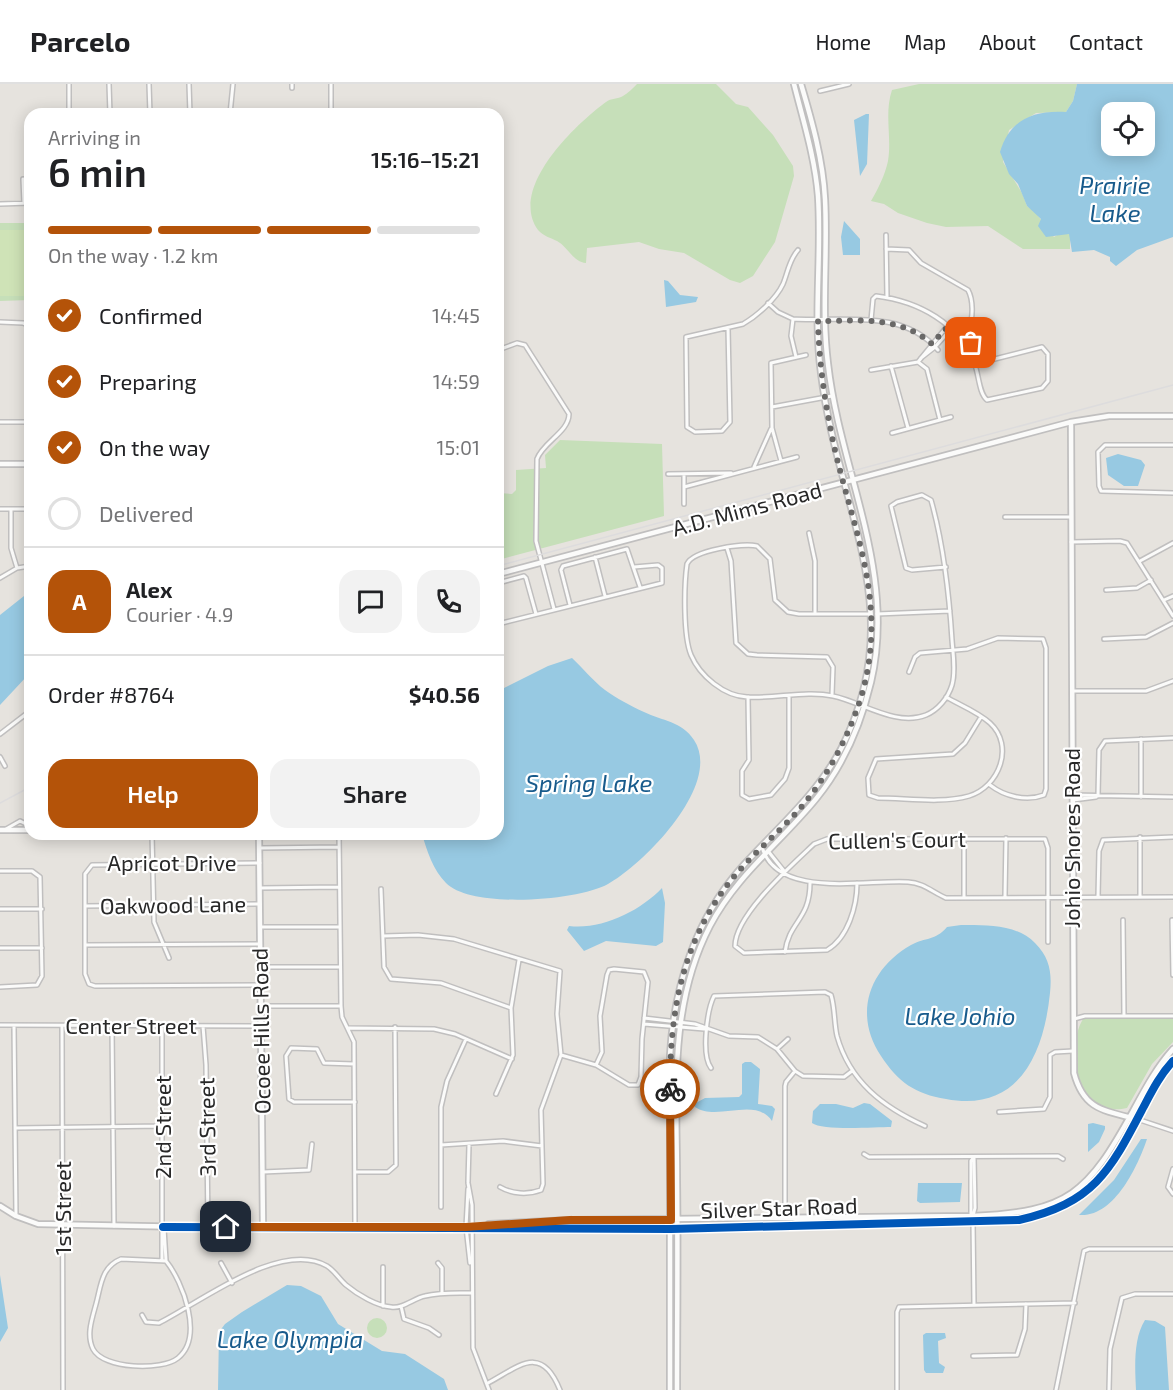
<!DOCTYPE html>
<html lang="en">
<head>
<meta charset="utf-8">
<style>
	:root { --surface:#fff; --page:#f2f2f2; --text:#202124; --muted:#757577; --line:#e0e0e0; --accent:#b45309 }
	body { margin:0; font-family:"Exo 2",sans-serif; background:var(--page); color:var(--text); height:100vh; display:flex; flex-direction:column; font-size:22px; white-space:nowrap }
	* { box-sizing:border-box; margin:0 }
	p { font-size:20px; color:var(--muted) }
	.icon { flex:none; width:33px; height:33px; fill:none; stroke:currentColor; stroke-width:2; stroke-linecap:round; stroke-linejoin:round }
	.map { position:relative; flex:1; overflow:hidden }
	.details { position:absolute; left:24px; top:24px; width:480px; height:732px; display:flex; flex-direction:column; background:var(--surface); border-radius:18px; box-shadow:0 3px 15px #0003 }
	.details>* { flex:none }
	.buttons { position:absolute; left:1101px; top:18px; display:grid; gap:12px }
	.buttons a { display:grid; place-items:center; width:54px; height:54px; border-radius:12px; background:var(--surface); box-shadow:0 3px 15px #0003; font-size:30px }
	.pin { position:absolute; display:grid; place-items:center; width:51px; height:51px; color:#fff; margin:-26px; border-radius:12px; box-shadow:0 3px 9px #0006 }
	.courier { position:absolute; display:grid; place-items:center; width:60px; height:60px; margin:-30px; border:4px solid #b45309; border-radius:50%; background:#fff; color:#222; box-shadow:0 2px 8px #0007 }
	.headline em { font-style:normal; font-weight:600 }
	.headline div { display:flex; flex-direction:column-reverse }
	.headline { display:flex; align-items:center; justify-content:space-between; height:102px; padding:0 24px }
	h1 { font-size:39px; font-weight:600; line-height:45px }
	.bar { display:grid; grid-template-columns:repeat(4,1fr); gap:9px 6px; align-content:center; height:72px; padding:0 24px }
	.bar i { height:8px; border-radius:4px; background:var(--line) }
	.bar .selected { background:var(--accent) }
	.bar p { grid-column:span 4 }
	.line { display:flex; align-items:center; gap:15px; padding:0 24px; border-top:2px solid var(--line) }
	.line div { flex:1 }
	.round { display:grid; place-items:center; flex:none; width:63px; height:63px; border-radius:18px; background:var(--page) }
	ol { padding:0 24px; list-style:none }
	li { display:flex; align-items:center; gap:18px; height:66px }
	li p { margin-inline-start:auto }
	li .icon { padding:6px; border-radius:50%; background:var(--accent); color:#fff; stroke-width:4 }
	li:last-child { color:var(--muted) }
	li i { width:33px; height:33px; border:3px solid var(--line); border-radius:50% }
	.button { display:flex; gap:12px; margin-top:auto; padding:12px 24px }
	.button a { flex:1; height:69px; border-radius:18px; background:var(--accent); color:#fff; font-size:24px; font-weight:600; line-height:69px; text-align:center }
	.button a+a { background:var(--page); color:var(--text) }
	header { display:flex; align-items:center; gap:36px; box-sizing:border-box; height:84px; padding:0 30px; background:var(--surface); border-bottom:2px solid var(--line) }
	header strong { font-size:28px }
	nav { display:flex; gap:33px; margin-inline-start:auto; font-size:21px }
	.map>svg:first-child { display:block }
	.green { fill:#c6dfb9 }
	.pitch { fill:#cfe3b7 }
	.water { fill:#97c9e2; fill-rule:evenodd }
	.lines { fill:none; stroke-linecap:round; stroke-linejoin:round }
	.street-casing { stroke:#c0bfbf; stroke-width:6 }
	.secondary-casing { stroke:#c0bfbf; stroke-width:8 }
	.street { stroke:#fbfbfa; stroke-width:3 }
	.secondary { stroke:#fbfbfa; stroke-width:4.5 }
	.rail { stroke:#dddcdd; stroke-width:1.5 }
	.cycleway-casing { stroke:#fff; stroke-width:11 }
	.cycleway { stroke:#0057b8; stroke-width:8 }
	.done { stroke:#6a6968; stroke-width:6; stroke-dasharray:0 10.8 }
	.route { stroke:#b45309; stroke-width:8 }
	.labels { text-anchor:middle; stroke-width:4.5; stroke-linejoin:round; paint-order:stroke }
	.street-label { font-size:22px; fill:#282828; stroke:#fff }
	.water-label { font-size:24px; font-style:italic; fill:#185b8c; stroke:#fff }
</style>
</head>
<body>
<header>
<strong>Parcelo</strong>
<nav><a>Home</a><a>Map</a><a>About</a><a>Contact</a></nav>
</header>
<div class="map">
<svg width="1173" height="1306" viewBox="0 0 1173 1306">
	<rect width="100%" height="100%" fill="#e6e3de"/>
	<path class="green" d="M637,0H716L736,20L748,23L773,51L793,82L794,92L775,158L753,192L740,199L730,196L684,169L659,165L639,158L587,164L586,179C573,178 568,163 557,157C551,154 543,152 538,146C508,104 576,40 606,18C611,14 618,15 623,12C628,9 633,4 637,0Z
		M919,0H1077L1073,17L1066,28L1036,29L1009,46L1003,78L1022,109L1027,122L1036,129L1054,153L1059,150H1070V165H1023L988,142L946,143L927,139L898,129L884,120L871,117C878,105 885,91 888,77C892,53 884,30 892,6Z
		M0,139H30V216L0,217Z
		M560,356L662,360L664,432L498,476V409L512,410L516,406V386L546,384L545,371Z
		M1173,934V958L1152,980L1127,1024C1079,1036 1064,966 1083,935Z
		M367 1244a10 10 0 1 1 20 0a10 10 0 1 1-20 0Z"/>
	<path class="pitch" d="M0,146H30V212H0Z"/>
	<path class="water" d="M1077,0H1173V153L1137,166L1116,182L1110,177V173L1094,166L1072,168L1069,150L1046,153L1038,142L1041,135L1027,122L1018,100L1009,90L1000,68C1010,35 1034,26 1066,28L1073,17ZM1112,28H1144V62H1112Z
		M866,30H869L867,80L860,92L854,36Z
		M844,137L860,155V171H843L841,153Z
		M664,196L668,197L680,211L698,213L696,218L666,223Z
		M1118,370L1141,376L1145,381L1138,402H1124L1108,391L1106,374Z
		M24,512L30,513V586L28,591L0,621V531Z
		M572,574C583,584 593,597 605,606C616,614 631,622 644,628C662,637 682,637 694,656C723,700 644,780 608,800C578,817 471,825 446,799C433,786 427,767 422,750H498V607L548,582Z
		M662,804L665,819L663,858L656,862L606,857L584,867L567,846L569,842C602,846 640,827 662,804Z
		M961,841C985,841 1017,840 1035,859C1050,874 1052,889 1050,909C1044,969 1019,1029 946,1015C915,1010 898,998 881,972C853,930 869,885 911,861C926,853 935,857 947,843Z
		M745,978H751L760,985L758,1020L772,1022L775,1025L772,1037C755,1012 717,1038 695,1023L694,1020L705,1014L739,1013L742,1010V980Z
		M864,1019L870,1020L892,1037L891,1043C875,1043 822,1047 812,1039L813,1027L820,1020H836L853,1024Z
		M1093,1039L1105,1042V1045L1099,1058L1088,1068V1040Z
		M1141,1055H1147C1138,1082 1114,1134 1079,1131L1114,1096Z
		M918,1099H962L960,1118L920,1119L917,1117Z
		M0,1191L8,1244L0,1258Z
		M287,1201L301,1202L321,1212L338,1240L382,1267L405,1270L444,1295L448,1306H218L219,1248L225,1240L242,1228Z
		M1145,1236L1155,1237L1165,1243L1169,1306H1136C1135,1284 1133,1255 1145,1236Z
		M926,1249H945L946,1254L938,1257L939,1279L945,1283L943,1289H926L924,1286L923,1251Z"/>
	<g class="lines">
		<defs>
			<path id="street" d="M69,0V30
				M109,0L110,30
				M149,0L150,30
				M189,0L190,30
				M292,0V4
				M331,0V30
				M820,7L849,0
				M230,30L233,0
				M23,95L24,119
				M0,120L30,119
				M886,151L887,213
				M768,219L778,228L793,235C842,238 902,224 938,266
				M793,235L791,252L796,273
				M871,236L873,215L876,212C918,217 960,239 975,281C979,292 979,309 987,316L1042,304L1048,297V270L1042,263L975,280
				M0,238L23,239L30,242
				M728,244L730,338L722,347L695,348L687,343L686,253L743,240C757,232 776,215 783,200C788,188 789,176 798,166
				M960,256L970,257L971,261L967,266
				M498,266L517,259L525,261L569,330C569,348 543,358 537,375L536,457L554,525
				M921,274L935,263L951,245
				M918,278L927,285L940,336
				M891,282L908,344
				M871,286L918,278L945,245L968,243C974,235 973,215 968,206L921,179L909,166L886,165
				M772,323L832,312
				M0,338H30
				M892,349L951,333
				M1173,361H1105L1098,368L1099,402L1101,407L1173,409
				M781,377L772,344L771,279L806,271
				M754,383L771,345
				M668,390L731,389
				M684,390V420
				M684,403L797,373
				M0,425H30
				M11,425V464L17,484
				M1005,433H1071
				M809,449L815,477V530
				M1071,458L1120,457L1127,459L1173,532
				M727,464L731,477L736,559L748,570L757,571L827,573L833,583L832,611
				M595,473L605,512
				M1140,477L1173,459
				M0,494L17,484L30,482
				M498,499L524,492L526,494L536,530
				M1106,506L1137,504L1151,496
				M1164,516L1173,512
				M570,521L561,486L563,482L627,465L640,503
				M498,528L501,538
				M870,530H799L788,528L775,516L770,475L757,462C743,459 693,466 687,480C684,501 683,552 691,571C700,592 724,612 747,613C775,615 806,606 833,612C862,618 896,643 926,631C938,626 948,614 952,601C956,587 953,570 952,556C949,508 944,462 931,416L922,411L897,418L891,422L906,484L912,486L946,483
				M877,530L950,527
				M498,540L662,499V484L658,481L634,483
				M1104,555L1146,553L1173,539
				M909,588L915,573L920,569L967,565L998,554L1043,555L1046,564V705L1044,711C1026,718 1004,712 990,701
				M1072,607H1146L1173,597
				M748,613L749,676L742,687V711L749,715L771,711L785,695L789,684V613
				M946,613C960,621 978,628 990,639C1015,662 999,703 969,712C941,720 906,714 878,714L869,711L868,694L876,675L953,670L965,659L981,633
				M0,650L30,627
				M0,673L5,682
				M1073,711L1173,713
				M1098,712L1099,666L1105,657L1173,654
				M1141,713V655
				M1073,716L1096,713
				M6,745L20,737L30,742
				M152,750L154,838L169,874
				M339,750L341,922L342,933L354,958L355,1144
				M1140,753V813
				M762,763C777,816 868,795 908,798C924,799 932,808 946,814L1173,813
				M260,764L339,763
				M768,767L784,787
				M260,779L92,781L85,790V890L89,900L95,902L261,901
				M0,787H32L40,793L42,892L37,901L0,903
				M857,799C857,822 848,854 827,866L744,869L735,862C735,831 792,781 814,760L827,755H1045L1048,764V858
				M260,804L339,803
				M381,805L384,883L391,895L441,899L511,924
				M1005,812L1006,754
				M1098,813L1099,767L1103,756L1173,753
				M964,814V754
				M85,822L260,820
				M0,825H42
				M1123,836L1124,932
				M1172,836L1173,891
				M260,843H339
				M383,852L418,851L454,855L560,887L557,930L561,971L541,1026L543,1100L541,1106C528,1111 512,1110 500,1103
				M85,861L260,860
				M0,864H42
				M785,868C789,837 810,836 810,799
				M260,883H340
				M261,922H340
				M644,934L695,940L729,952L758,953L777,965L795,987L803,992L844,993L852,987
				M1074,935L1085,932H1173
				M644,940L704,945
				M0,941L261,942
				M14,942L16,1132
				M62,942L63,1306
				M162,942V1176
				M203,942L206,981L208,1143
				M112,943L114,1142
				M349,944L434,945L455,950L512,975
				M777,965L788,955
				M561,971L596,981L629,1001H638L641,993L642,955L648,898L644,888L614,885L609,886L607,891L600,932L602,968L596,981
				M354,980L324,979L317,965L291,964L286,972L289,1015L294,1018H355
				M711,984C701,971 707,926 714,912L825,908L831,911C835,924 834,939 837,952C850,998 883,1023 925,1042
				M496,1010L513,971L511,924L519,876
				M999,1028L1044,1025L1050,1013V971L1055,968L1073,967
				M1137,1035L1173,1047
				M16,1044L163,1042
				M441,1061L503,1057L542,1062
				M864,1070L869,1073L1058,1072L1063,1075
				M1173,1085L1168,1103L1173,1110
				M263,1088L309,1086L312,1060
				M355,1088H388L396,1081L395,943
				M468,1098L469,1061
				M468,1099L472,1121L473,1264L489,1306
				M468,1105L466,1143L470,1179
				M441,1123V1023L447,997L466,955
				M971,1132V1077L974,1073
				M973,1132L975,1124L974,1073
				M785,1134V1002L786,998L795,987
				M973,1138L974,1220
				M164,1144L166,1176
				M121,1175L166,1177C183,1198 204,1253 178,1274C162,1287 103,1285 93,1265C86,1251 92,1235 96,1220C101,1202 101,1183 121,1175Z
				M221,1179L232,1199
				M438,1179L442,1184V1209
				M383,1222V1183
				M401,1222L404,1235L429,1244L439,1251
				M142,1231L146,1238L159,1239C201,1218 281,1155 327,1182C335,1187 339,1195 346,1201C358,1211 377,1222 391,1223C403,1225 414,1214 425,1212C441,1208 456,1209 471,1209
				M973,1272L1017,1271L1025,1245L1026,1220
				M488,1299C517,1284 541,1258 560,1306
				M897,1306V1228L899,1223L1075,1219
				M1056,1306L1084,1167L1089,1165H1173
				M1109,1306L1110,1265L1122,1214L1135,1210H1173"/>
			<path id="secondary" d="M1071,338L1074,989C1083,1023 1100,1026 1132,1034
				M0,380H30
				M498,490L1071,338L1109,332H1173
				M0,746H30
				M259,750L263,1144
				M0,1122L16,1132L38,1140L191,1143L671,1145L1019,1136C1094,1119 1110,1087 1143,1024C1152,1007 1160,991 1173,977
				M489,1140L571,1136L973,1132C1069,1128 1088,1109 1133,1027C1145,1005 1156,984 1173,965
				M788,1141L796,1138L823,1137
				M530,1142L564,1140L571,1136
				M571,1145L577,1140L590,1139
				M670,1306V971C674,903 695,836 741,784C776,745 816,712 841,665C912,527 837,425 821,289C813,231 822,171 818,112C815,74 803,36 794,0
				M677,1306C677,1237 678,1168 677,1099C677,1011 668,923 710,842C736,792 780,759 816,715C843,682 861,640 871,598C897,488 840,387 828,280C821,225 828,170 825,115C823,76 812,37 801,0"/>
		</defs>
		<use href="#street" class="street-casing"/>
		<use href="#secondary" class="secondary-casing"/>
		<use href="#street" class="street"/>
		<use href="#secondary" class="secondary"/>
		<path class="rail" d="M498,482L1173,301
			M0,719L30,703"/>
		<defs>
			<path id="cycleway" d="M163,1143L671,1145L1019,1136C1094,1119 1110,1087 1143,1024C1152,1007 1160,991 1173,977"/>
		</defs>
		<use href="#cycleway" class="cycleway-casing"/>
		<use href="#cycleway" class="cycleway"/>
	</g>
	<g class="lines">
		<path class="done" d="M670,1005C670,929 681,862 728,800C748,774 774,753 797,728C827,694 849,653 862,610C888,518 854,449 834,362C825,320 819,279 818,237C858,237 899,231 932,260L945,245L951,244L960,256L967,255L971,259"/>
		<path class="route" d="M226,1143H466L570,1136H671L670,1005"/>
	</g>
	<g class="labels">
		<g class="street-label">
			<text transform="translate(747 425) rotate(-15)" y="8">A.D. Mims Road</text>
			<text transform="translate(1072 754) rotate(-90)" y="8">Johio Shores Road</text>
			<text transform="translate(897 756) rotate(-1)" y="8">Cullen's Court</text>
			<text x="172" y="787">Apricot Drive</text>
			<text transform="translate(173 821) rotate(-1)" y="8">Oakwood Lane</text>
			<text x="131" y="950">Center Street</text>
			<text transform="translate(261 947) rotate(-91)" y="8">Ocoee Hills Road</text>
			<text transform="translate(163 1043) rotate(-90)" y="8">2nd Street</text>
			<text transform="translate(207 1043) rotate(-91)" y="8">3rd Street</text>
			<text transform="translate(63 1124) rotate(-90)" y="8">1st Street</text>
			<text transform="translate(779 1124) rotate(-2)" y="8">Silver Star Road</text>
		</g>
		<g class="water-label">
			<text x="1115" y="110">Prairie<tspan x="1115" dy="28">Lake</tspan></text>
			<text x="589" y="708">Spring Lake</text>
			<text x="960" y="941">Lake Johio</text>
			<text x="290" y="1264">Lake Olympia</text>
		</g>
	</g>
</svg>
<div class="buttons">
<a><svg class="icon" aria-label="locate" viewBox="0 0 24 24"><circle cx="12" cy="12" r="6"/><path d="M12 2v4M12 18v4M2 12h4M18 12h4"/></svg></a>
</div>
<div class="pin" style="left:971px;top:259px;background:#ea580c"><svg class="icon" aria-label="bag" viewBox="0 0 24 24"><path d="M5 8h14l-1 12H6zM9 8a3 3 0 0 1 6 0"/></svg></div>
<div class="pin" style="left:226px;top:1143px;background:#1f2937"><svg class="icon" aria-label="home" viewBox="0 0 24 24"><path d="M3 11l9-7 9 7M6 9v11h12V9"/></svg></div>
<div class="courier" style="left:670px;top:1005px"><svg class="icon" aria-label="bike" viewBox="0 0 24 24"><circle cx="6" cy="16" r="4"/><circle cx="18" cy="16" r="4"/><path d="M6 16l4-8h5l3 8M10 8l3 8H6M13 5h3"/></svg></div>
<section class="details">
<div class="headline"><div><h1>6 min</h1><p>Arriving in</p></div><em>15:16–15:21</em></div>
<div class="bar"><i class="selected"></i><i class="selected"></i><i class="selected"></i><i></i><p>On the way · 1.2 km</p></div>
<ol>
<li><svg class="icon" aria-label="check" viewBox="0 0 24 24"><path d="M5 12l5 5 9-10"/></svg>Confirmed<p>14:45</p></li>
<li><svg class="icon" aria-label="check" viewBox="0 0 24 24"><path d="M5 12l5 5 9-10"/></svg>Preparing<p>14:59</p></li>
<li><svg class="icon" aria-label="check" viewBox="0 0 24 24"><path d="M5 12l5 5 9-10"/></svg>On the way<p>15:01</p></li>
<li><i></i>Delivered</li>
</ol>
<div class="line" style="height:108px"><b class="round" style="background:var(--accent);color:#fff">A</b><div><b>Alex</b><p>Courier · 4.9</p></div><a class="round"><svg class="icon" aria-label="chat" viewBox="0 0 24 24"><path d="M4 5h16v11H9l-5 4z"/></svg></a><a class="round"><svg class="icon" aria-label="phone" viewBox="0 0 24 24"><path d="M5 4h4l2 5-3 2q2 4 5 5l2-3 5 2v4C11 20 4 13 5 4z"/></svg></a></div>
<div class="line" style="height:78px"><div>Order #8764</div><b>$40.56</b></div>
<div class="button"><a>Help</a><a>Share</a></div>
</section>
</div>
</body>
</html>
